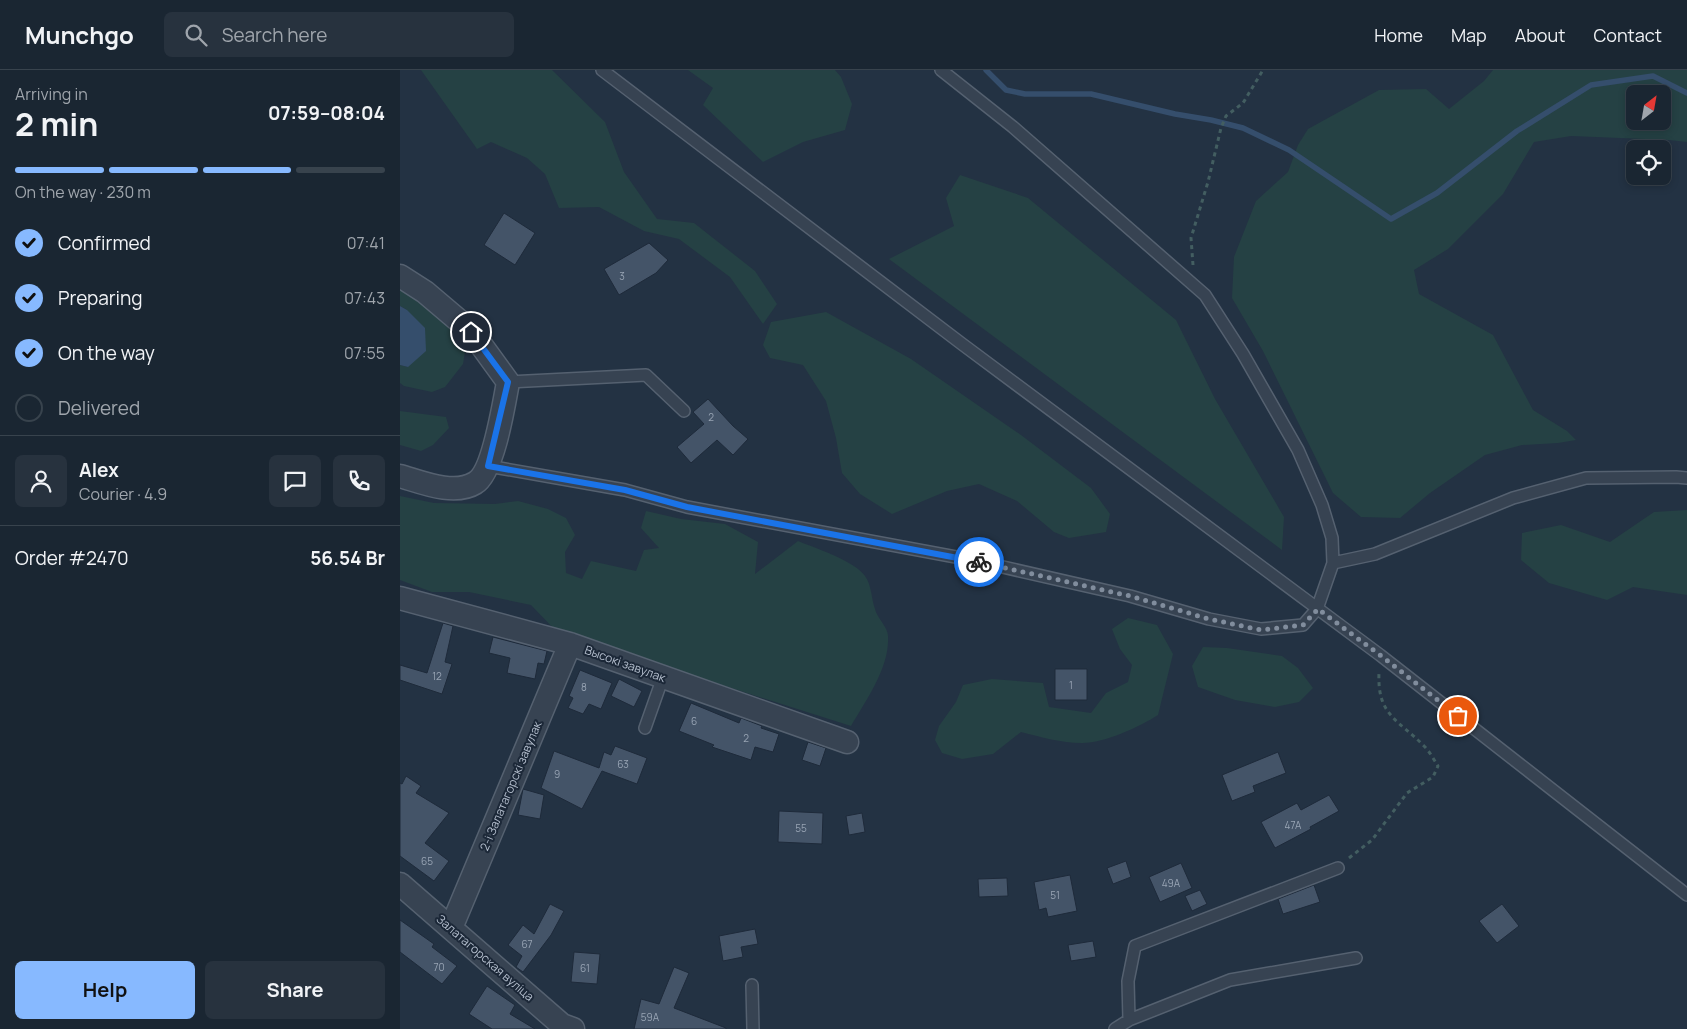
<!DOCTYPE html>
<html lang="en">
<head>
<meta charset="utf-8">
<style>
	:root { --surface:#1a2632; --page:#27323e; --text:#f1f3f6; --muted:#9fa5ac; --line:#38434d; --accent:#87b9ff }
	body { margin:0; font-family:Manrope,sans-serif; background:var(--page); color:var(--text); height:100vh; display:flex; flex-direction:column; font-size:19px; white-space:nowrap }
	* { box-sizing:border-box; margin:0 }
	p { font-size:16px; color:var(--muted) }
	.icon { flex:none; width:28px; height:28px; fill:none; stroke:currentColor; stroke-width:2; stroke-linecap:round; stroke-linejoin:round }
	.map { position:relative; flex:1; overflow:hidden }
	.sheet { display:flex; flex-direction:column; background:var(--surface); width:400px }
	.sheet>* { flex:none }
	.needle { width:32px; rotate:31deg }
	.fabs { position:absolute; left:1226px; top:15px; display:grid; gap:10px }
	.fabs a { display:grid; place-items:center; width:45px; height:45px; border-radius:8px; background:var(--surface); box-shadow:0 2px 8px #0003,0 0 0 1px var(--line); font-size:25px }
	.pin { position:absolute; display:grid; place-items:center; width:42px; height:42px; color:#fff; margin:-21px; border:2px solid #fff; border-radius:50%; box-shadow:0 1px 5px #0007 }
	.courier { position:absolute; display:grid; place-items:center; width:50px; height:50px; margin:-25px; border:4px solid #1a73e8; border-radius:50%; background:#fff; color:#222; box-shadow:0 1px 6px #0007 }
	.head em { font-style:normal; font-weight:700 }
	.head div { display:flex; flex-direction:column-reverse }
	.head { display:flex; align-items:center; justify-content:space-between; height:85px; padding:0 15px }
	h1 { font-size:32px; font-weight:700; line-height:38px }
	.bar { display:grid; grid-template-columns:repeat(4,1fr); gap:8px 5px; align-content:center; height:60px; padding:0 15px }
	.bar i { height:6px; border-radius:4px; background:var(--line) }
	.bar .current { background:var(--accent) }
	.bar p { grid-column:span 4 }
	.line { display:flex; align-items:center; gap:12px; padding:0 15px; border-top:1px solid var(--line) }
	.line div { flex:1 }
	.round { display:grid; place-items:center; flex:none; width:52px; height:52px; border-radius:8px; background:var(--page) }
	ol { padding:0 15px; list-style:none }
	li { display:flex; align-items:center; gap:15px; height:55px }
	li p { margin-inline-start:auto }
	li .icon { padding:5px; border-radius:50%; background:var(--accent); color:#111; stroke-width:4 }
	li:last-child { color:var(--muted) }
	li i { width:28px; height:28px; border:2px solid var(--line); border-radius:50% }
	.primary-button { display:flex; gap:10px; margin-top:auto; padding:10px 15px }
	.primary-button a { flex:1; height:58px; border-radius:8px; background:var(--accent); color:#111; font-size:20px; font-weight:700; line-height:58px; text-align:center }
	.primary-button a+a { background:var(--page); color:var(--text) }
	header { display:flex; align-items:center; gap:30px; box-sizing:border-box; height:70px; padding:0 25px; background:var(--surface); border-bottom:1px solid var(--line) }
	header strong { font-size:24px }
	nav { display:flex; gap:28px; margin-inline-start:auto; font-size:18px }
	.search { width:350px; height:45px; background:var(--page); display:flex; align-items:center; gap:12px; box-sizing:border-box; padding:0 18px; border-radius:8px; color:var(--muted); font-size:19px }
	main { display:flex; flex:1; min-height:0 }
	.map>svg:first-child { display:block }
	.green { fill:#254144; fill-rule:evenodd }
	.water { fill:#354e6c }
	.lines { fill:none; stroke-linecap:round; stroke-linejoin:round }
	.stream { stroke:#354e6c; stroke-width:5.5 }
	.building { fill:#445468; stroke:#1e2a3a }
	.lane-casing { stroke:#556170; stroke-width:14 }
	.street-casing { stroke:#556170; stroke-width:25 }
	.path { stroke:#435e61; stroke-width:3; stroke-dasharray:4 4; stroke-linecap:butt }
	.lane { stroke:#374352; stroke-width:11 }
	.street { stroke:#374352; stroke-width:22 }
	.done { stroke:#818d9d; stroke-width:5; stroke-dasharray:0 9 }
	.route { stroke:#1a73e8; stroke-width:6 }
	.labels { text-anchor:middle; stroke-width:4; stroke-linejoin:round; paint-order:stroke }
	.number-label { font-size:10px; fill:#98a4b4 }
	.street-label { font-size:12px; fill:#b4becd; stroke:#1c2838 }
</style>
</head>
<body>
<header>
<strong>Munchgo</strong>
<div class="search"><svg class="icon" aria-label="search" viewBox="0 0 24 24"><circle cx="10" cy="10" r="6"/><path d="M15 15l6 6"/></svg>Search here</div>
<nav><a>Home</a><a>Map</a><a>About</a><a>Contact</a></nav>
</header>
<main>
<section class="sheet">
<div class="head"><div><h1>2 min</h1><p>Arriving in</p></div><em>07:59–08:04</em></div>
<div class="bar"><i class="current"></i><i class="current"></i><i class="current"></i><i></i><p>On the way · 230 m</p></div>
<ol>
<li><svg class="icon" aria-label="check" viewBox="0 0 24 24"><path d="M5 12l5 5 9-10"/></svg>Confirmed<p>07:41</p></li>
<li><svg class="icon" aria-label="check" viewBox="0 0 24 24"><path d="M5 12l5 5 9-10"/></svg>Preparing<p>07:43</p></li>
<li><svg class="icon" aria-label="check" viewBox="0 0 24 24"><path d="M5 12l5 5 9-10"/></svg>On the way<p>07:55</p></li>
<li><i></i>Delivered</li>
</ol>
<div class="line" style="height:90px"><a class="round"><svg class="icon" aria-label="person" viewBox="0 0 24 24"><circle cx="12" cy="8" r="4"/><path d="M4 21q1-7 8-7t8 7"/></svg></a><div><b>Alex</b><p>Courier · 4.9</p></div><a class="round"><svg class="icon" aria-label="chat" viewBox="0 0 24 24"><path d="M4 5h16v11H9l-5 4z"/></svg></a><a class="round"><svg class="icon" aria-label="phone" viewBox="0 0 24 24"><path d="M5 4h4l2 5-3 2q2 4 5 5l2-3 5 2v4C11 20 4 13 5 4z"/></svg></a></div>
<div class="line" style="height:65px"><div>Order #2470</div><b>56.54 Br</b></div>
<div class="primary-button"><a>Help</a><a>Share</a></div>
</section>
<div class="map">
<svg width="1287" height="959" viewBox="0 0 1287 959">
	<rect width="100%" height="100%" fill="#233243"/>
	<path class="green" d="M21,0H152L205,52L224,102L257,149L294,153L355,201L377,234L363,254L330,207L279,169L244,161L199,137L159,138L145,104L127,88L91,72L77,79Z
		M288,0H435L441,7L452,34L445,60L403,72L363,92L303,35L313,18Z
		M1093,0H1287V72L1269,70L1171,66L1134,72L1103,124L1048,179L1014,200L1019,224L1093,265L1133,340L1167,361L1176,370L1158,373L1122,375L1085,385L1030,423L1000,448L961,447L933,423L863,281L832,228L834,187L856,131L888,102L898,75L908,59L979,20L1026,19L1049,39L1084,11ZM1235,24H1262V51H1235Z
		M560,105L628,128L776,250L815,329L884,447L882,480L489,189L554,156L546,128Z
		M0,215L52,256L65,282L63,294L45,317L32,322L4,316L0,313V295L8,297L7,240L0,236Z
		M426,242L511,289L621,365L691,418L710,444L706,462L669,468L654,462L617,431L579,414L547,421L492,444L460,424L442,403L436,368L426,331L403,295L370,288L363,275L371,252Z
		M0,341L46,347L49,358L33,375L21,381L0,375Z
		M0,426L34,433L95,434L118,431L148,439L166,448L175,465L165,482L166,503L182,509L191,491L236,501L244,480L259,478L241,458L246,441L281,449L325,454L358,472L355,504L398,471C415,478 455,491 465,506C472,516 471,528 475,539C477,548 488,557 488,566C490,597 466,630 451,656L158,563L131,535L69,522H32L0,510Z
		M1287,440V525L1233,517L1207,530L1149,513L1121,490L1122,463L1161,455L1210,472L1254,442Z
		M728,548L757,555L773,584L758,645C739,657 705,673 682,673C661,673 641,667 621,662L593,684L562,689L542,683L535,670L539,656L556,632L563,615L592,609L643,613L649,637L691,643L706,623L728,612L732,595L720,579L712,559Z
		M803,577L827,578L882,586L898,598L913,618L899,632L875,637L835,630L798,617L792,596Z"/>
	<path class="water" d="M0,236L7,240L25,258L26,281L8,297L0,295Z"/>
	<g class="lines">
		<path class="stream" d="M586,0L606,20L625,24H691L775,44L811,50L843,58L889,80L991,149L1037,123L1117,61L1191,15L1253,6L1287,23"/>
	</g>
	<path class="building" d="M104,143L135,163L115,195L84,175Z
		M249,173L268,190L256,203L219,225L204,199Z
		M308,329L333,356L348,369L333,385L317,370L291,393L277,377L304,354L293,342Z
		M43,553L53,556L45,592L52,594L42,624L0,610V595L27,603Z
		M93,567L147,581L144,594L138,593L135,609L107,603L110,588L89,583Z
		M655,599H687V630H655Z
		M180,600L212,613L201,639L189,634L183,644L168,638L173,628L169,626Z
		M219,609L242,621L234,637L211,626Z
		M291,633L339,653L341,648L362,656L361,658L379,664L373,682L355,677L351,690L312,677L314,675L279,661Z
		M408,672L426,678L420,696L402,690Z
		M215,676L247,688L237,714L202,701L182,739L141,718L154,681L199,698L204,682L211,685Z
		M878,682L886,703L853,716L855,722L832,731L822,705Z
		M6,706L21,716L16,723L49,743L25,773L49,791L34,811L0,786V713L2,714Z
		M123,719L144,725L140,749L118,745Z
		M929,725L939,741L910,757L911,759L875,778L861,752L897,733L901,740Z
		M379,741L423,743L422,774L378,772Z
		M462,743L465,762L449,765L446,746Z
		M726,791L731,807L713,814L707,798Z
		M781,793L792,818L760,832L749,807Z
		M670,805L677,841L648,847L646,838L639,840L634,812Z
		M607,808L608,826L579,827L578,809Z
		M914,815L920,832L883,844L878,829Z
		M800,820L807,834L792,841L785,826Z
		M150,834L164,841L151,865L123,902L116,897L122,886L108,875L123,855L134,864Z
		M1102,834L1119,856L1097,873L1079,851Z
		M0,850L34,874L32,877L57,896L42,914L0,882Z
		M355,859L358,874L341,877L343,887L323,891L319,866Z
		M693,871L696,887L671,891L668,875Z
		M174,882L200,884L197,914L171,912Z
		M274,897L289,903L274,938L326,958V959H234L241,929L259,934Z
		M87,916L115,935L110,944L135,959H92L69,944Z"/>
	<g class="lines">
		<defs>
			<path id="lane" d="M202,0L562,274L980,585L1287,825
				M108,312L246,305L284,341
				M88,396L225,420L287,437L572,490L730,526L809,549L861,559L903,555L917,539L933,493L932,468L922,435L898,380L843,284L805,225L613,57L541,0
				M933,493L975,484L1113,428L1186,408L1276,407L1287,408
				M245,658L263,607
				M352,915L353,959
				M729,950L728,911L735,876L938,798
				M715,959L729,950L830,910L956,888"/>
			<path id="street" d="M0,206L25,222L71,261L108,312C104,334 93,403 75,413C54,426 21,412 0,406
				M0,528L170,574L447,672
				M0,814L162,955L173,959
				M51,858L170,574"/>
		</defs>
		<use href="#lane" class="lane-casing"/>
		<use href="#street" class="street-casing"/>
		<path class="path" d="M793,195L791,168L808,112L821,58L826,46L843,33L863,0
			M949,788L972,770L1007,723L1033,707L1038,696C1034,690 1030,682 1024,676C999,650 977,646 979,603"/>
		<use href="#lane" class="lane"/>
		<use href="#street" class="street"/>
	</g>
	<g class="lines">
		<path class="done" d="M579,492L730,526L809,549L861,560L903,555L918,539L980,585L1058,646"/>
		<path class="route" d="M71,262L108,312L88,396L225,420L287,437L579,492"/>
	</g>
	<g class="labels">
		<g class="number-label">
			<text x="222" y="210">3</text>
			<text x="311" y="351">2</text>
			<text x="37" y="610">12</text>
			<text x="671" y="619">1</text>
			<text x="184" y="621">8</text>
			<text x="294" y="655">6</text>
			<text x="346" y="672">2</text>
			<text x="223" y="698">63</text>
			<text x="157" y="708">9</text>
			<text x="893" y="759">47А</text>
			<text x="401" y="762">55</text>
			<text x="27" y="795">65</text>
			<text x="771" y="817">49А</text>
			<text x="655" y="829">51</text>
			<text x="127" y="878">67</text>
			<text x="39" y="901">70</text>
			<text x="185" y="902">61</text>
			<text x="250" y="951">59А</text>
		</g>
		<g class="street-label">
			<text transform="translate(225 594) rotate(20)" y="4">Высокі завулак</text>
			<text transform="translate(111 716) rotate(-67)" y="4">2-і Залатагорскі завулак</text>
			<text transform="translate(85 888) rotate(41)" y="4">Залатагорская вуліца</text>
		</g>
	</g>
</svg>
<div class="fabs">
<a><svg class="needle" viewBox="-14 -14 28 28"><path d="M0-13l5 13h-10z" fill="#e53935"/><path d="M0 13l5-13h-10z" fill="#9fa5ac"/></svg></a>
<a><svg class="icon" aria-label="locate" viewBox="0 0 24 24"><circle cx="12" cy="12" r="6"/><path d="M12 2v4M12 18v4M2 12h4M18 12h4"/></svg></a>
</div>
<div class="pin" style="left:1058px;top:646px;background:#ea580c"><svg class="icon" aria-label="bag" viewBox="0 0 24 24"><path d="M5 8h14l-1 12H6zM9 8a3 3 0 0 1 6 0"/></svg></div>
<div class="pin" style="left:71px;top:262px;background:#1f2937"><svg class="icon" aria-label="home" viewBox="0 0 24 24"><path d="M3 11l9-7 9 7M6 9v11h12V9"/></svg></div>
<div class="courier" style="left:579px;top:492px"><svg class="icon" aria-label="bike" viewBox="0 0 24 24"><circle cx="6" cy="16" r="4"/><circle cx="18" cy="16" r="4"/><path d="M6 16l4-8h5l3 8M10 8l3 8H6M13 5h3"/></svg></div>
</div>
</main>
</body>
</html>
